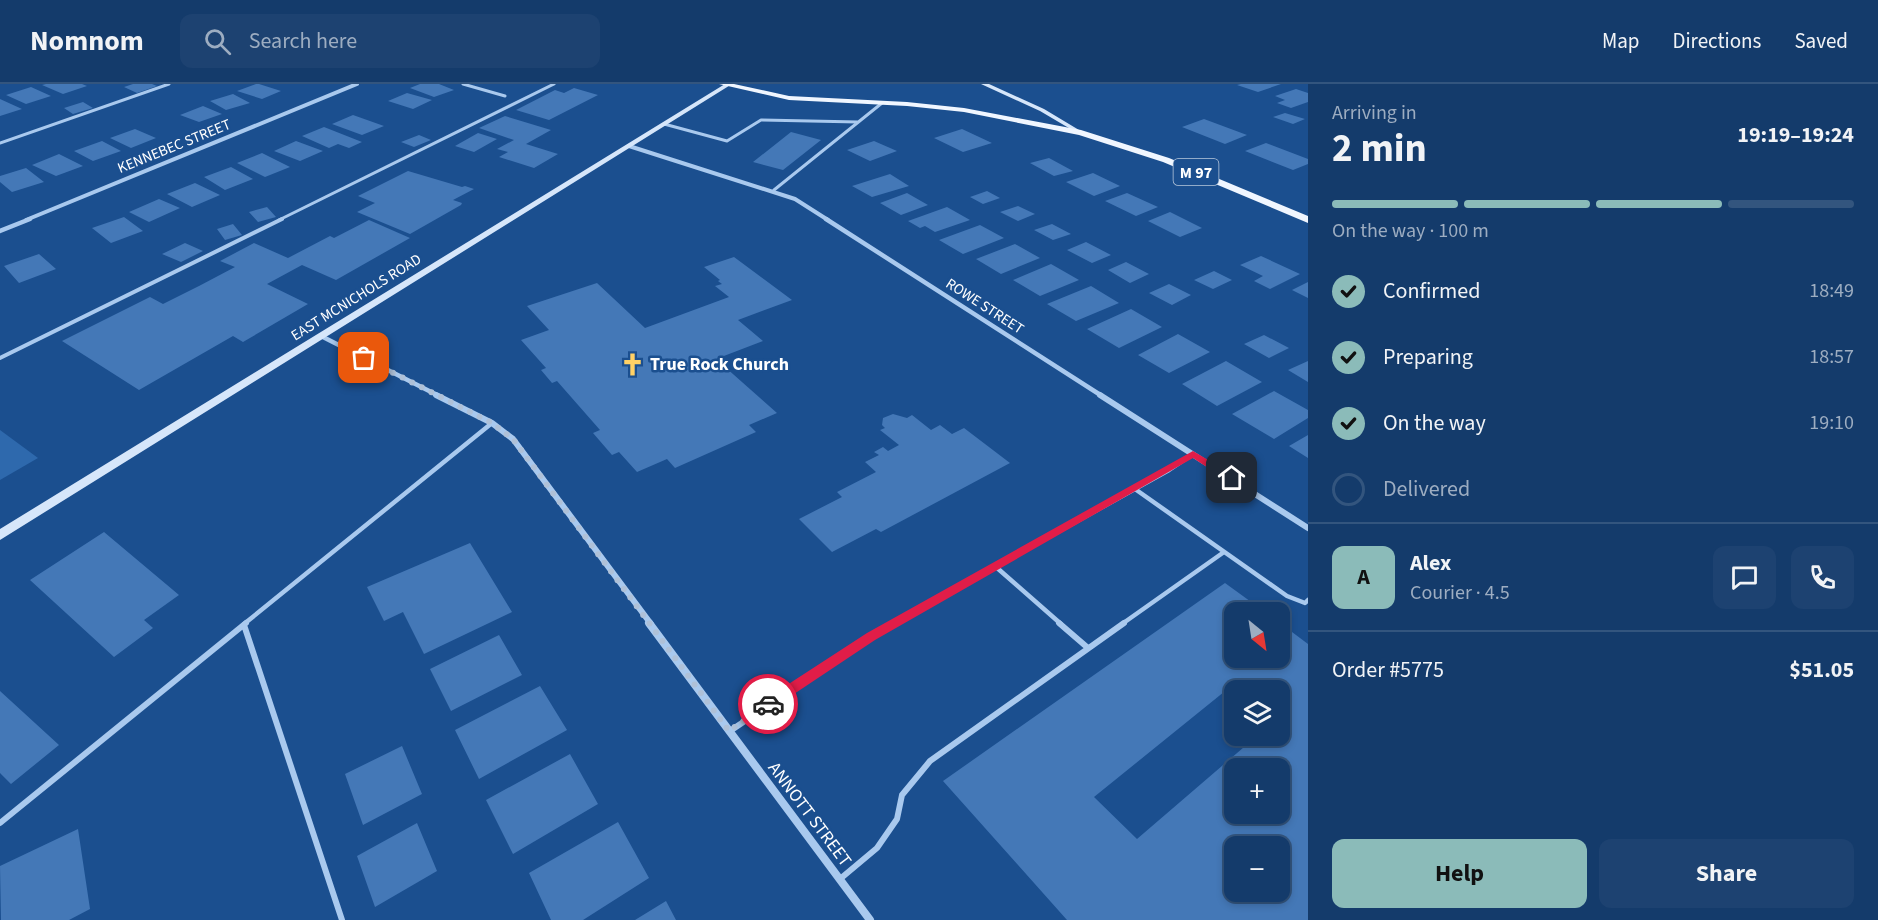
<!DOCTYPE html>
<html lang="en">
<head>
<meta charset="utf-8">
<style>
	:root { --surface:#143b6b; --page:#1d4271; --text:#f1f3f6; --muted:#9dadc1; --line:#33557e; --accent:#8bbbb9 }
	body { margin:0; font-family:"Source Sans 3",sans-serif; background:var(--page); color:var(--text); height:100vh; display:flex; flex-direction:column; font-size:22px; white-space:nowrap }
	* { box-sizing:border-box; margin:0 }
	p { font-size:20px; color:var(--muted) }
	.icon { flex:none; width:33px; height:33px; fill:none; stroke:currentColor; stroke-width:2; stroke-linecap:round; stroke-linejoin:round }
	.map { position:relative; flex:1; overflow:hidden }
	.panel { display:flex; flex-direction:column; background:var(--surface); width:570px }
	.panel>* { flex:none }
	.needle { width:39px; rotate:150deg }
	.fabs { position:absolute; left:1224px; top:518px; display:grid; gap:12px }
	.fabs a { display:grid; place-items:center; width:66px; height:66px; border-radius:12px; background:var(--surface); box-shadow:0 3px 9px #0003,0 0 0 2px var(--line); font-size:30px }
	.pin { position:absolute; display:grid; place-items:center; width:51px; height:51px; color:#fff; margin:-26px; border-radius:12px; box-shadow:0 3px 9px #0006 }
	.courier { position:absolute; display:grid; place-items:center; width:60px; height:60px; margin:-30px; border:4px solid #e11d48; border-radius:50%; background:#fff; color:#222; box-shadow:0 2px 8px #0007 }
	.overview em { font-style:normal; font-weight:700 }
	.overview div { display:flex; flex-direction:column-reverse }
	.overview { display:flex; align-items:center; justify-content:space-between; height:102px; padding:0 24px }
	h1 { font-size:39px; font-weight:700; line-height:45px }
	.bar { display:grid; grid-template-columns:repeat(4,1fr); gap:9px 6px; align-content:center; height:72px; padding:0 24px }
	.bar i { height:8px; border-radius:4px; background:var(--line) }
	.bar .current { background:var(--accent) }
	.bar p { grid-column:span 4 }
	.line { display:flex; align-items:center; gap:15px; padding:0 24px; border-top:2px solid var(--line) }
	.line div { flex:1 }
	.round { display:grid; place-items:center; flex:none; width:63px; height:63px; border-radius:12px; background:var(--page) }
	ol { padding:0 24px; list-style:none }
	li { display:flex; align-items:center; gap:18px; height:66px }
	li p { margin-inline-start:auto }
	li .icon { padding:6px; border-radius:50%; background:var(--accent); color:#111; stroke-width:4 }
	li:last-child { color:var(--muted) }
	li i { width:33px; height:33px; border:3px solid var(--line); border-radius:50% }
	.primary-button { display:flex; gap:12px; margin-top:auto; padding:12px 24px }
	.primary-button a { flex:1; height:69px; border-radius:12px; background:var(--accent); color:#111; font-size:24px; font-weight:700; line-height:69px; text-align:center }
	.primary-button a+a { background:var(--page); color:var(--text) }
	header { display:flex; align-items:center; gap:36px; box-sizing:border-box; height:84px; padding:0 30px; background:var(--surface); border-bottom:2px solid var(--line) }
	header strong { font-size:28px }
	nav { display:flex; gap:33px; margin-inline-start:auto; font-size:21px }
	.search { width:420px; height:54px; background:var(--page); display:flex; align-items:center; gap:15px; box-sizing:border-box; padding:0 21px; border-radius:12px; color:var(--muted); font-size:22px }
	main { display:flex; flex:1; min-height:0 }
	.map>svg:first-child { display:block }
	.green { fill:#2e69ad }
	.building { fill:#4478b7; fill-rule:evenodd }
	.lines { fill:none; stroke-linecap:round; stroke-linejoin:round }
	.lane-far3 { stroke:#a9c9ee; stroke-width:3 }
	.lane-far2 { stroke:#a9c9ee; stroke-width:4 }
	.lane-far1 { stroke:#a9c9ee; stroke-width:4.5 }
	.lane { stroke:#a9c9ee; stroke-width:6 }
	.street-far3 { stroke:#a9c9ee; stroke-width:4 }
	.street-far2 { stroke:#a9c9ee; stroke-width:4.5 }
	.street-far1 { stroke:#a9c9ee; stroke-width:6 }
	.street { stroke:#a9c9ee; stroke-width:8 }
	.secondary { fill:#d6e6fa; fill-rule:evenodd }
	.primary { fill:#f0f6ff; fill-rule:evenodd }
	.route { fill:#e11d48 }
	.done { stroke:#afc1d8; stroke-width:6; stroke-dasharray:0 10.8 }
	.labels { text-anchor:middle; stroke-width:5; stroke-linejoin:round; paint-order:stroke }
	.far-street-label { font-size:15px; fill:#fff; stroke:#1b4f8f }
	.shield { fill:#1b4f8f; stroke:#bbcadd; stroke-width:1.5 }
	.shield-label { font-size:16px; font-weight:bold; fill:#fff }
	.poi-label { font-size:18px; font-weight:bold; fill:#fff; stroke:#1b4f8f; text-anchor:start }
	.street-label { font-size:18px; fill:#fff; stroke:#1b4f8f }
</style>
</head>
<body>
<header>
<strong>Nomnom</strong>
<div class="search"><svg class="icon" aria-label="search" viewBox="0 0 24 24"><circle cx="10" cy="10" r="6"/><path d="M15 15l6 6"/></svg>Search here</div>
<nav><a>Map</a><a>Directions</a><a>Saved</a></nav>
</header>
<main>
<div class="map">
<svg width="1308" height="836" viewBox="0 0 1308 836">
	<rect width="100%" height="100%" fill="#1b4f8f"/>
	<path class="green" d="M0,346L38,374L0,396Z"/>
	<path class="building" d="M46,0H82L87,2L63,10L42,1Z
		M133,0H152L157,2L137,9L124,3Z
		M256,0H259L281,7L262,15L237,7Z
		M420,0H439L454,6L434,13L410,4Z
		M1241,0H1281L1258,8L1237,1Z
		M31,3L51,12L26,20L6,11Z
		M574,4L598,11L549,36L516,26L555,6L564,9Z
		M1296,5L1308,9V18L1291,24L1277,19L1285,16L1275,12Z
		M407,9L432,16L413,25L388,17Z
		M233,10L250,19L226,26L210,17Z
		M0,15L22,25L0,32Z
		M83,18L93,24L73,30L64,24Z
		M203,22L222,30L199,38L180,31Z
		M1285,29L1305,35L1293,40L1273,33Z
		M353,31L384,42L362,51L332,40Z
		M505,32L551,46L526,60L558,70L534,84L499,73L508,68L497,65L514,56L479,44Z
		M1204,35L1247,51L1225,60L1182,43Z
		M324,43L362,58L349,64L338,60L329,64L302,52Z
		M135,45L156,54L131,64L110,54Z
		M962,45L992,59L963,68L934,54Z
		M791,48L821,56L783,86L753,78Z
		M478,49L497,55L474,68L455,62Z
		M419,51L431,56L414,63L401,58Z
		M102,57L121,67L93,77L74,67Z
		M296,57L323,67L300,77L274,67Z
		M874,57L897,67L870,77L847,66Z
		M1266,59L1308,75V80L1293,86L1245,67Z
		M262,69L290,83L265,93L237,79Z
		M59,70L83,82L56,92L32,81Z
		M1049,74L1073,87L1054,92L1030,79Z
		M231,83L253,95L225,106L204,93Z
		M26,84L44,98L12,108L0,98V92Z
		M408,87L462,103L465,102L474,105L453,116L462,119L461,121L410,150L357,128L375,119L358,112Z
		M1093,89L1120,102L1094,112L1066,98Z
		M890,90L909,102L872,113L852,102Z
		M195,99L220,111L192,123L167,110Z
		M987,107L1000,114L983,120L970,113Z
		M907,109L928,121L901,131L880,119Z
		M1127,109L1158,123L1136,132L1105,117Z
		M159,115L180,124L149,138L129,128Z
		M1018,122L1035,130L1018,137L1000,128Z
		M267,123L276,133L258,138L249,128Z
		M947,123L970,136L935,148L925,142L920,144L908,137Z
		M1170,128L1202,144L1180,153L1148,137Z
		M124,133L143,147L111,159L92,144Z
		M369,136L410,154L336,196L302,181L267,200L308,220L243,258L233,252L139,306L62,257L150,213L163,220L199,202L235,183L220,177L254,159L288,174L330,152L334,154Z
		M233,140L242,151L225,156L217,145Z
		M1052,140L1071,150L1053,156L1034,146Z
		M980,141L1004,154L963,170L939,156Z
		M1086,158L1111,171L1092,179L1067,166Z
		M185,159L203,167L181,178L162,170Z
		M1015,160L1040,174L1001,190L976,175Z
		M39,170L56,185L19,199L4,182Z
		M1261,172L1300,190L1270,205L1254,197L1263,192L1240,181Z
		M734,173L792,216L738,236L763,257L716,275L777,329L749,341L756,348L675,384L667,375L637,388L619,368L612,371L593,349L600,346L557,297L552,299L541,286L546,284L521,256L549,246L527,222L597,199L645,244L729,213L715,202L722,200L718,197L720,196L704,183Z
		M1126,178L1149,190L1130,199L1108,186Z
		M1051,180L1079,196L1040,212L1013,196Z
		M1214,187L1232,196L1213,205L1194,196Z
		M1308,198V214L1292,206Z
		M1169,200L1191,211L1172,221L1149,209Z
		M1091,202L1119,219L1076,237L1047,220Z
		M1131,225L1162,243L1119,264L1087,245Z
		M1178,250L1210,268L1169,289L1138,271Z
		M1264,251L1289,264L1269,274L1244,260Z
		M1226,277L1262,298L1217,322L1182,300Z
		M1308,277V298L1288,286Z
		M1274,307L1308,326V334L1274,355L1232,330Z
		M893,330L907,334L912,331L931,346L940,341L952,350L964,344L1010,379L881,448L876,445L832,468L799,435L842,413L837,408L876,388L865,378L879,371L874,368L883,363L888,367L899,361L880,346L885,344L882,341L883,334Z
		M1308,351V374L1289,362Z
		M104,448L179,511L144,536L153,544L114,573L30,496Z
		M470,459L512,528L424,570L403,528L384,537L367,503Z
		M1225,499L1265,528H1234V573H1280V539L1308,560V836H1067L943,697ZM1240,595L1255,606H1280V625L1284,629L1280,633V651H1258L1137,755L1094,713ZM1234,684H1280V729H1234ZM1234,762H1280V807H1234Z
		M499,551L522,591L451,627L430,585Z
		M540,602L567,646L479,695L455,646Z
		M0,607L59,661L11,700L0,689Z
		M402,662L422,710L363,741L345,690Z
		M570,670L598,720L513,770L486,716Z
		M618,738L649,794L583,836H551L529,789Z
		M417,739L437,787L375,823L357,772Z
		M78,745L90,825L69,836H1L0,782Z
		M666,817L676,836H635Z"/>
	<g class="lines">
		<path class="lane-far3" d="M463,0L505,12
			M664,40L727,57L761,36L858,38
			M0,59L169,0
			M774,106L882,19
			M279,136L554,0"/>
		<path class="lane-far2" d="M0,274L282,135"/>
		<path class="lane-far1" d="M1135,405L1287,512L1305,519L1308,516
			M996,483L1061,540
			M244,540L492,339
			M892,540L1169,386L1193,370
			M1122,540L1224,468"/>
		<path class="lane" d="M1059,539L1088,564
			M244,541L342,836
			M730,647L871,552L895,539
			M0,739L246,539
			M840,795L877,764L897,735L902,711L930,677L1124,539"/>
		<path class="street-far3" d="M629,62L795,115L828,136
			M26,136L357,0"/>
		<path class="street-far2" d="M826,135L1102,312
			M0,147L30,135
			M321,252L439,312"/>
		<path class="street-far1" d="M436,311L492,339L513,355L651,540
			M1100,311L1308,444"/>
		<path class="street" d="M649,539L870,836"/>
		<path class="secondary" d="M725,0H732L0,456V445Z
			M981,0H989L1044,25L1084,49L1079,50L1040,27Z"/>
		<path class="primary" d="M719,0H734L789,12L907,18L964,24L1081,46L1169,74L1308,132V139L1163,78L1079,51L964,28L907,22L789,16Z"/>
	</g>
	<path class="route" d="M1193,367L1235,392V397H1228L1193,374L875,556L773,624H764V616L867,549Z"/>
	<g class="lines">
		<path class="done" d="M364,274L492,339L513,355L729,647L768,620"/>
	</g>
	<defs>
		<symbol id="church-bare" viewBox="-9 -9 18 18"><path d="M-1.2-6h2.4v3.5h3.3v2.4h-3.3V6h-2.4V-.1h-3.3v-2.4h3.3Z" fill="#ffd166" stroke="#1b4f8f" stroke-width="2.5" paint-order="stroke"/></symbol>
	</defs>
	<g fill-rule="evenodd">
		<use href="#church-bare" x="616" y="264" width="33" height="33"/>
	</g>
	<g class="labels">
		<g class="far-street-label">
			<text transform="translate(174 62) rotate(-22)" y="5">KENNEBEC STREET</text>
			<text transform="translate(356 213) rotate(-32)" y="5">EAST MCNICHOLS ROAD</text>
			<text transform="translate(985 222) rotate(33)" y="5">ROWE STREET</text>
		</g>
		<rect class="shield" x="1173.5" y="75" width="45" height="26" rx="4.5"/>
		<g class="shield-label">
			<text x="1196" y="94">M 97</text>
		</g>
		<g class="poi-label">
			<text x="650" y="286">True Rock Church</text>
		</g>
		<g class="street-label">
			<text transform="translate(810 730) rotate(53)" y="6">ANNOTT STREET</text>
		</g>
	</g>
</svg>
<div class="fabs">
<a><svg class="needle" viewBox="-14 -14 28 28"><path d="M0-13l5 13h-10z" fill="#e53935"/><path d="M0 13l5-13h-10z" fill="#9dadc1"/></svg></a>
<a><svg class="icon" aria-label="layers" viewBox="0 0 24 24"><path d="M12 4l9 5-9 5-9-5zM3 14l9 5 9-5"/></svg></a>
<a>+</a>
<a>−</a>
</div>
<div class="pin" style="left:364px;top:274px;background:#ea580c"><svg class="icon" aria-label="bag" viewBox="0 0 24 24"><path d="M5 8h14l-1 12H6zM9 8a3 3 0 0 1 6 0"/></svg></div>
<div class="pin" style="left:1232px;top:394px;background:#1f2937"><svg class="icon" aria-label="home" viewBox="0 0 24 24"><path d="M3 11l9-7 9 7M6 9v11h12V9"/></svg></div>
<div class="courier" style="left:768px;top:620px"><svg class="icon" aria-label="car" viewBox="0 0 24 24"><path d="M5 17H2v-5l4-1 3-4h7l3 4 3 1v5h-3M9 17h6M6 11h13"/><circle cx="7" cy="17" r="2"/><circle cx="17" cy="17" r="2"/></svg></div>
</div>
<section class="panel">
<div class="overview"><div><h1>2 min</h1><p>Arriving in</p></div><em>19:19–19:24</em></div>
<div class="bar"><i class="current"></i><i class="current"></i><i class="current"></i><i></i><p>On the way · 100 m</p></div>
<ol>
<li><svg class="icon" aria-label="check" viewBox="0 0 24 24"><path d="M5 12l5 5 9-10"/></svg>Confirmed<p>18:49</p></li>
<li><svg class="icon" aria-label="check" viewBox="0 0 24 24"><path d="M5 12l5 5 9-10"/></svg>Preparing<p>18:57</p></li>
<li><svg class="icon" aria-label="check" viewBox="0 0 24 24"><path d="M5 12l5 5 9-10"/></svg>On the way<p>19:10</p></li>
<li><i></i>Delivered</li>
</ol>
<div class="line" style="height:108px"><b class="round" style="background:var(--accent);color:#111">A</b><div><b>Alex</b><p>Courier · 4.5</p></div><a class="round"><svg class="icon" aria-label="chat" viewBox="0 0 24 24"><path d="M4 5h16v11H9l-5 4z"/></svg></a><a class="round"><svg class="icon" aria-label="phone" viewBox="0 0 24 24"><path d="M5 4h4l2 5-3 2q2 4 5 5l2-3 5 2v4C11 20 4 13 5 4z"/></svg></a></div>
<div class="line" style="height:78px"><div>Order #5775</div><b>$51.05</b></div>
<div class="primary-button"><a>Help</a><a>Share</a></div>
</section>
</main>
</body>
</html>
